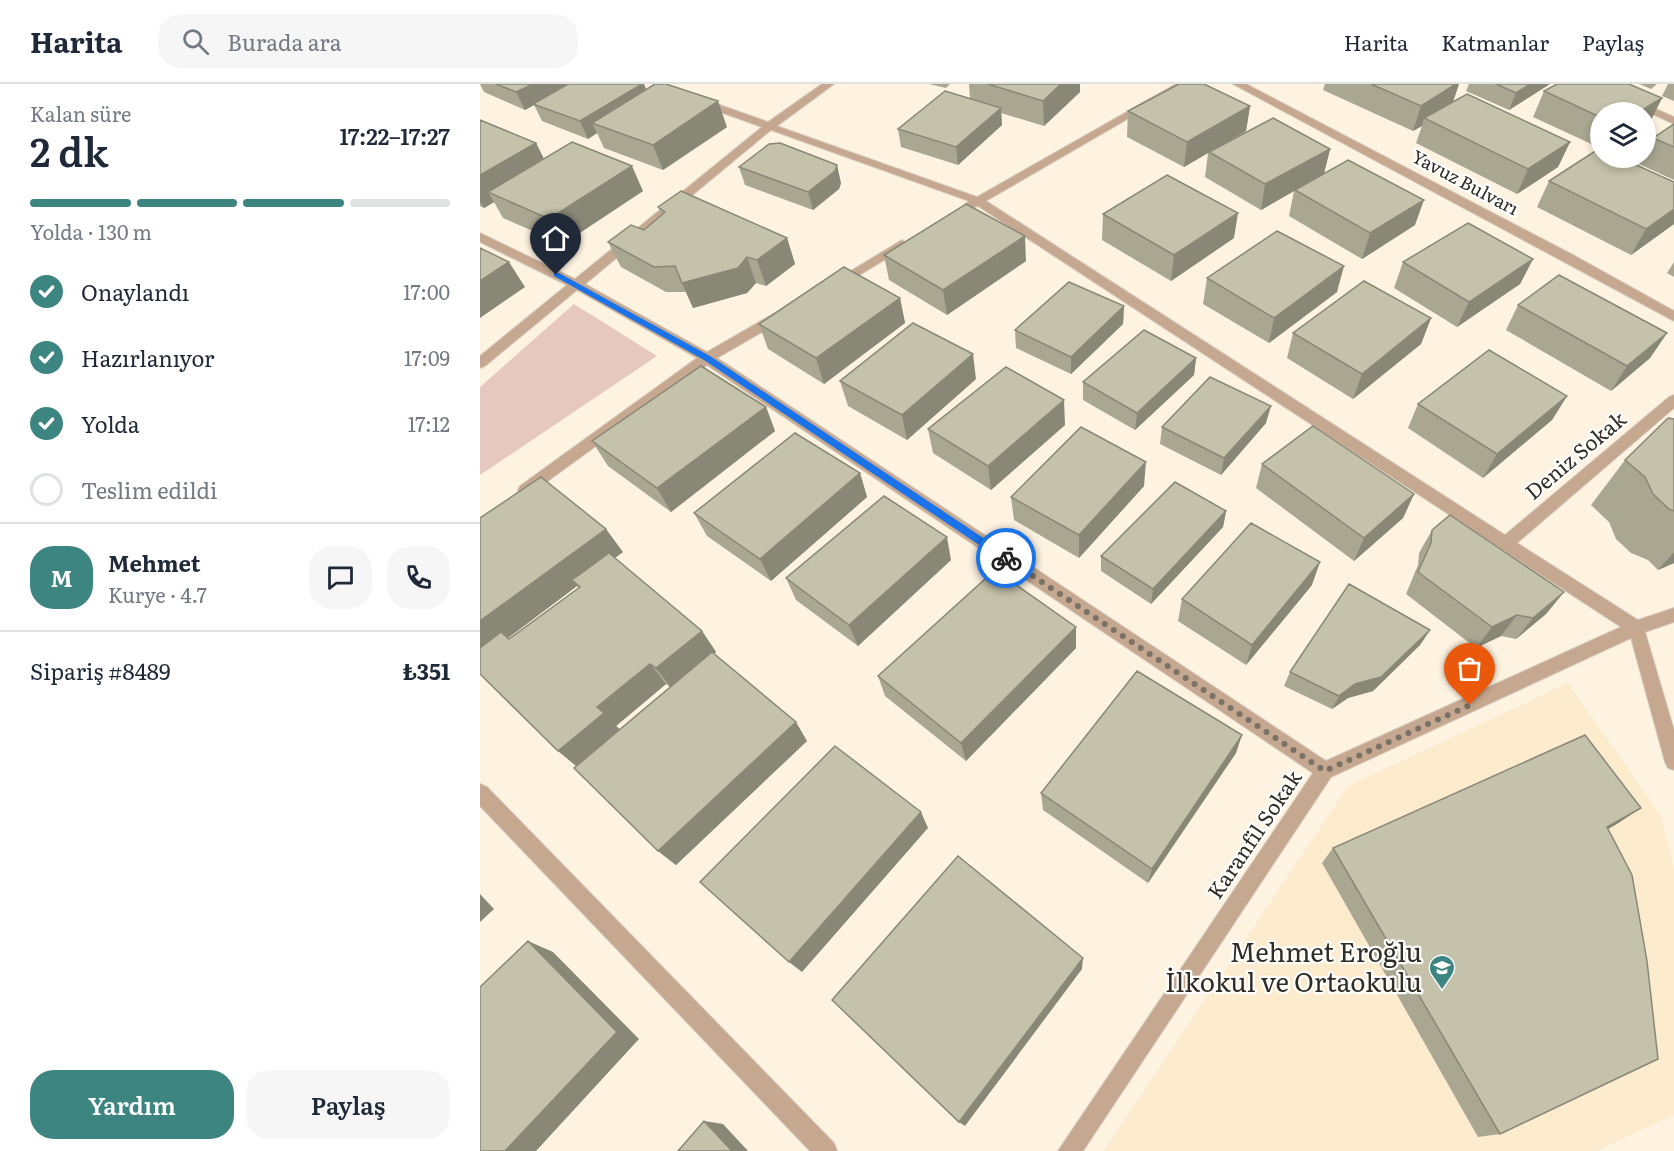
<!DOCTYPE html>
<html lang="tr">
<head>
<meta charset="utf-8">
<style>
	:root { --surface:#fff; --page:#f6f6f7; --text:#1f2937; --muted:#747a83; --line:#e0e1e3; --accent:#3d8581 }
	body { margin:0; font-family:Literata,serif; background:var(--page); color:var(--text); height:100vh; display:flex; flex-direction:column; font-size:22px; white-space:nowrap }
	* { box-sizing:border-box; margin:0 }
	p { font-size:20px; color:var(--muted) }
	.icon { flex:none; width:33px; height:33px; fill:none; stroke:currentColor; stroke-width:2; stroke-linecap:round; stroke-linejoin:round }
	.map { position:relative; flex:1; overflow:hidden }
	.drawer { display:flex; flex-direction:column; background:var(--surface); width:480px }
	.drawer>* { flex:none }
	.tools { position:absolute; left:1110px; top:18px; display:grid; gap:12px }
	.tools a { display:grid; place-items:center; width:66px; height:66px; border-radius:50%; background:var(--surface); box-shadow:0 3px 9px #0003; font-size:30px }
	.pin { position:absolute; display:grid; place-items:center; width:51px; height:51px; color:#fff; margin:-62px -26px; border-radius:50% 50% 50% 0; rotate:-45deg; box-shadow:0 0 6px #0007 }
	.pin .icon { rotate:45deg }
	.courier { position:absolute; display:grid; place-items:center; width:60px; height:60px; margin:-30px; border:4px solid #1a73e8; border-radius:50%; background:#fff; color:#222; box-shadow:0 2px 8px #0007 }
	.head em { font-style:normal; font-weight:600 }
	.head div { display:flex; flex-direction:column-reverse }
	.head { display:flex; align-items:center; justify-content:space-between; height:102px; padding:0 30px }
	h1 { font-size:39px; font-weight:600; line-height:45px }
	.bar { display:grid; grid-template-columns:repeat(4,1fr); gap:9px 6px; align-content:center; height:72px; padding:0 30px }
	.bar i { height:8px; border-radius:4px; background:var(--line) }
	.bar .selected { background:var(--accent) }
	.bar p { grid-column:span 4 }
	.line { display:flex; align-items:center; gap:15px; padding:0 30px; border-top:2px solid var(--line) }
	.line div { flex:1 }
	.round { display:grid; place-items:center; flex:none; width:63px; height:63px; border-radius:24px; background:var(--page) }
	ol { padding:0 30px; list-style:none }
	li { display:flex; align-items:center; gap:18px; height:66px }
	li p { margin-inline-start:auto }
	li .icon { padding:6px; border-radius:50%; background:var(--accent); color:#fff; stroke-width:4 }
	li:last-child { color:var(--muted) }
	li i { width:33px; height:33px; border:3px solid var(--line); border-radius:50% }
	.button { display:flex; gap:12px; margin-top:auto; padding:12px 30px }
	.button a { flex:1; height:69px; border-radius:24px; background:var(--accent); color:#fff; font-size:24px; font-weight:600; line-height:69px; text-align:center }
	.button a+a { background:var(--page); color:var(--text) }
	header { display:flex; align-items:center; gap:36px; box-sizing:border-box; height:84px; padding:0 30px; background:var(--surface); border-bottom:2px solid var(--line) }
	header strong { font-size:28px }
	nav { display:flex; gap:33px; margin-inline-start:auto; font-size:21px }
	.search { width:420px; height:54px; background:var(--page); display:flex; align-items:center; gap:15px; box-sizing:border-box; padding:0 21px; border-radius:24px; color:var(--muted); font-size:22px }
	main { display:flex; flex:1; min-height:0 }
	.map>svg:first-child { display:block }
	.built { fill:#fcebcd }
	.green { fill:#e7c8be }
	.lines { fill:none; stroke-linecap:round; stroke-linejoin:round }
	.minor-casing { stroke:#d9cfbf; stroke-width:2 }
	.tertiary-casing { stroke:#d9cfbf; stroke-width:2 }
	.minor { fill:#c6a890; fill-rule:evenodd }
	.tertiary { fill:#c6a890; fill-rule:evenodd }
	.wall { fill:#a9a792; fill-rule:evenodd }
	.shaded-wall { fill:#898877 }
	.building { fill:#c4c2aa; stroke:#898877; stroke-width:1.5 }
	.route { fill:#1a73e8 }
	.done { stroke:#797266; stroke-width:6; stroke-dasharray:0 10.8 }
	.labels { text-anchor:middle; stroke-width:4.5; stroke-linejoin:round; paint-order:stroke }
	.far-street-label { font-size:18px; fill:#312c24; stroke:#fff }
	.street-label { font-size:21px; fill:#312c24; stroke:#fff }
	.near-poi-label { font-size:26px; fill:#312c24; stroke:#fff; text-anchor:end }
</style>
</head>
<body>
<header>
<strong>Harita</strong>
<div class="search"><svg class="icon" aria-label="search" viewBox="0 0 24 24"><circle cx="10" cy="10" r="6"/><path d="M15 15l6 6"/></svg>Burada ara</div>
<nav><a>Harita</a><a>Katmanlar</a><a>Paylaş</a></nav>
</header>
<main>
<section class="drawer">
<div class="head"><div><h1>2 dk</h1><p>Kalan süre</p></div><em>17:22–17:27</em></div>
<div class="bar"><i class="selected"></i><i class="selected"></i><i class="selected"></i><i></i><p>Yolda · 130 m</p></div>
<ol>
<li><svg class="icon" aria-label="check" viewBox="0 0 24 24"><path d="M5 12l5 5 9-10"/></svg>Onaylandı<p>17:00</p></li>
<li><svg class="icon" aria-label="check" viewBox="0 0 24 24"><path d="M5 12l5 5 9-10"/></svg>Hazırlanıyor<p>17:09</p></li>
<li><svg class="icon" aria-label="check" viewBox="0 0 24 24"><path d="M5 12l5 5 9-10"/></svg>Yolda<p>17:12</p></li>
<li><i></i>Teslim edildi</li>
</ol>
<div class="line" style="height:108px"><b class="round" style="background:var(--accent);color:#fff">M</b><div><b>Mehmet</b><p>Kurye · 4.7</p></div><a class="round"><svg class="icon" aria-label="chat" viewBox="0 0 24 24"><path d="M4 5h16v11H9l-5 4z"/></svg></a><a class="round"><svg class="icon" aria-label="phone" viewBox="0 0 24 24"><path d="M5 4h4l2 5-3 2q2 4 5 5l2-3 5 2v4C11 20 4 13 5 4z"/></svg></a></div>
<div class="line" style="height:78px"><div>Sipariş #8489</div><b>₺351</b></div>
<div class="button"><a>Yardım</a><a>Paylaş</a></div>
</section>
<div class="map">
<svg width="1194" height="1067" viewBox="0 0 1194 1067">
	<rect width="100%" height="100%" fill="#fef3e1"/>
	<path class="built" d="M1088,599L1181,732L1194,784V1031L1116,1067H624L868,702Z"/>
	<path class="green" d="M94,220L177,272L0,391V303Z"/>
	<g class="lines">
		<defs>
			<path id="minor" d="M342,0H354L297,42L497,113L696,0H708L506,117L1025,451L1189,313L1194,311V324L1037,459L1158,536L1194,524V538L1165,548L1194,646V686L1188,684L1185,678L1151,554L851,693L603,1067H578L833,689L227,281L50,410H40L38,406L40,402L217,274L97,206L5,282L0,284V272L87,201L0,158V149L95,195L282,43L215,19V15H223L288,38ZM291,46L489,117L483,122L485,124L489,125L498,122L1141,543L846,677L237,274L303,236L304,233L303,230H293L227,268L105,200Z
				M1108,0H1121L1194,33V40Z
				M422,156L428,160L426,163L361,202H353L351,199Z
				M0,700L7,703L354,1059L357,1067H330L0,722Z"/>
			<path id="tertiary" d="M753,0H766L1095,172L1194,227V237Z"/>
		</defs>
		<use href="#minor" class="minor-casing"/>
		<use href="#tertiary" class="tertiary-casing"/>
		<use href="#minor" class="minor"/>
		<use href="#tertiary" class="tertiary"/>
	</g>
	<path class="wall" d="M0,0H164L166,5L247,43L183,86L124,64L117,49L108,55L62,37L54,21L45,26L4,8Z
		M449,0H470L466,4Z
		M489,0H600V8L564,42L521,29L522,41L478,81L421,63L418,45L490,15Z
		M845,0H979L973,18L1090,58L1078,83L1037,110L936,59L942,42L933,47L843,6Z
		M989,0H1070L1029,26L986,7Z
		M1077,0H1149L1182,14L1169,40L1166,42V28H1120V74H1141L1194,98V140L1151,171L1057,123L1069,97L1120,64L1053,33L1064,7Z
		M1159,0H1177L1171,5Z
		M1188,0H1194V17L1182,12Z
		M770,22L766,47L751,56L850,65L844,89L935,141L882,175L809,132L814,107L781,126L725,93L728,69L704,83L647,53L648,27Z
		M0,36L56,59L64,75L163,107L83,160L23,134L14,118L4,124L0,122Z
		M1194,40V96L1159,80L1162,74H1166V67L1173,54Z
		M259,83L361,99L359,105L333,126L265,101Z
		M178,123L307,154L315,180L286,202L276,199L267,209L213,224L206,208H186L141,183L128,158L164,146L182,131Z
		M623,130L754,154L691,197L622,156Z
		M404,171L546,177L467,231L409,196Z
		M1053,175L1040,200L977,243L914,204L923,178Z
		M1194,178V193L1187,189Z
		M727,194L857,208L789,259L723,220Z
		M420,214L425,239L344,300L288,265L279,240Z
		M1038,221L1187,249L1170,274L1131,307L1026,246Z
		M644,222L643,240L591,290L536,264L535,246Z
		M951,234L941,260L873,315L807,274L813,249Z
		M716,274L714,291L655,346L603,316V298Z
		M496,295L427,356L368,322L360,297Z
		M1087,312L1072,336L1003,394L928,344L938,320Z
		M286,323L295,347L191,428L128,382L112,357Z
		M1194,335V479L1178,486L1168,476L1151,469L1136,455L1129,438L1111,421L1145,376Z
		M786,339L741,391L680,360L682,343Z
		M585,341L511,406L453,369L448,345Z
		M782,380L934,410L923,434L874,477L776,404Z
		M380,389L387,413L291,497L227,452L214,429Z
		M664,402L599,474L534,436L531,413Z
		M746,427L743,443L671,520L621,487V472Z
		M0,434L143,468L135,474L222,547L236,568L233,570L327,657L196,781L178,767L96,682L78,667L0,590ZM97,502L98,504L29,555L28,554ZM186,600L190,603L140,645L136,642Z
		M952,446L1084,508L1066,530L1036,555L1021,552L996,564L926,510L938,481L939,469Z
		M471,476L378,562L316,516L306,494Z
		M832,501L766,581L698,537L702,515Z
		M950,546L940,561L893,607L868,614L852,625L804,602L810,588Z
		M596,564L486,677L405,612L398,592Z
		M756,669L668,799L563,726L561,709Z
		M1161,724L1128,745L1020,1050L998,1053L842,779L853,764Z"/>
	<path class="shaded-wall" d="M53,0H94L53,20L54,21L45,26L36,8Z
		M162,0H164L170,17L112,39L117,49L108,55L100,37Z
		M581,0H600V8L564,42L563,17Z
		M976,0H979L971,23L944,34L942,42L933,47L941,22Z
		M1050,0H1070L1029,26L1036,9Z
		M1182,14L1169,40L1166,42V28H1159Z
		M238,17L247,43L183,86L173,61Z
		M770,22L766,47L730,68H729L728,69L704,83L707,58Z
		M521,24L522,41L478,81L476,63Z
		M1090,58L1078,83L1037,110L1048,85Z
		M56,59L69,85L8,108L14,118L4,124L0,118V91Z
		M850,65L844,90L781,126L785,100Z
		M357,81L361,99L359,105L333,126L328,108Z
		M152,82L163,107L83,160L69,135Z
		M944,116L935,141L882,175L890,149Z
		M1194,125V140L1151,171L1166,145Z
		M758,129L754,154L691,197L694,171Z
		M545,152L546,177L467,231L463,206Z
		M307,154L315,180L286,202L277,176Z
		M267,173L276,199L267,209L213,224L202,199Z
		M1053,175L1040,200L977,243L989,218Z
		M29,178L45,203L0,234V197Z
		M864,182L857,208L789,259L794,234Z
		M420,214L425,239L344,300L336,274Z
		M644,222L643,240L591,290V273Z
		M951,234L941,260L873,315L882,290Z
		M1187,249L1170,274L1131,307L1147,282Z
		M493,270L496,295L427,356L422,331Z
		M716,274L714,291L655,346L657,329Z
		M1087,312L1072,336L1003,394L1017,370Z
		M584,316L585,341L511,406L508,382Z
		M791,322L786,339L741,391L744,374Z
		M286,323L295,347L191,428L177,404Z
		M666,378L664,402L599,474V451Z
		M380,389L387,413L291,497L280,475Z
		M934,410L923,434L874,477L884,454Z
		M746,427L743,443L671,520L673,505Z
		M126,445L143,468L98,501L92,496L97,502L0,575V537Z
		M467,453L471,476L378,562L369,541Z
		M1194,468V479L1178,486Z
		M840,478L832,501L766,581L772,561Z
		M1084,508L1066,530L1036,555L1053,534Z
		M1037,531L1021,552L996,564L1012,543Z
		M596,543V564L486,677L481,659Z
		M950,546L940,561L893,607L868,614L852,625L859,612Z
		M222,547L236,568L192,605L176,584Z
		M170,580L186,600L136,642L142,648L99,684L78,667L117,623Z
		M316,638L327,657L196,781L178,767Z
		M762,651L756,669L668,799L672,785Z
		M1161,724L1137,740L1105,758L1127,743Z
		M441,728L448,744L322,888L309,878Z
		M0,810L14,825L0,838Z
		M48,857L73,868L159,955L56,1067H25Z
		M603,874L602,885L485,1042L479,1038Z
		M224,1037L243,1040L268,1067H252Z"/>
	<path class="building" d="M16,0H53L36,8Z
		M88,0H162L100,37L53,20Z
		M175,0H186L238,17L173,61L112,39Z
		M508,0H581L563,17Z
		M699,0H724L770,22L707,58L648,27Z
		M891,0H976L941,22Z
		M1016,0H1050L1036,9Z
		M1077,0H1149L1182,14L1159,28H1120V33L1064,7Z
		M465,7L521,24L476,63L418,45Z
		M987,10L1090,58L1048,85L944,34Z
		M793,34L850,65L785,100L729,68Z
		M0,36L56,59L0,91Z
		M1194,40V63L1173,54Z
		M92,58L152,82L69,135L8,108Z
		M300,59L357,81L355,87L328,108L259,83L289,60Z
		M1120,64V74H1141L1194,98V125L1166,145L1069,97Z
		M868,76L944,116L890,149L815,106Z
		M687,91L758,129L694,171L623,130Z
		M201,107L307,154L277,176L267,173L258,184L202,199L195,182L174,183L128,158L151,141L164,146L185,128L178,123Z
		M486,120L545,152L463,206L404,171Z
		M988,139L1053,175L989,218L923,178Z
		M797,147L864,182L794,234L727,194Z
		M0,164L29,178L0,197Z
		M364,183L420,214L336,274L279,240Z
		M1079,191L1187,249L1147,282L1038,221Z
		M884,197L951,234L882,290L813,249Z
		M589,198L644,222L591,273L535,246Z
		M433,239L493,270L422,331L360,297Z
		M664,246L716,274L657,329L603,298Z
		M1009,266L1087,312L1017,370L938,320Z
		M221,282L286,323L177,404L112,357Z
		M526,283L584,316L508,382L448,345Z
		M730,293L791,322L744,374L682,343Z
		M1188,334L1194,335V427L1189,425L1173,410L1165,393L1145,376Z
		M833,342L934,410L884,454L782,380Z
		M601,343L666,378L599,451L531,413Z
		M315,349L380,389L280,475L214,429Z
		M61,393L126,445L0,537V434Z
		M695,398L746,427L673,505L621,472Z
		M404,412L467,453L369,541L306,494Z
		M970,431L1084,508L1053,534L1037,531L1012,543L938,488L951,459L952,446Z
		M771,439L840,478L772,561L702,515Z
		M129,469L222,547L176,584L170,580L117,623L124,629L78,667L0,590V564L21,548L29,555L100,503L92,496Z
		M515,486L596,543L481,659L398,592Z
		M869,500L950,546L901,593L875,600L859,612L810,588Z
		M232,568L316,638L178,767L94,684Z
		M657,587L762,651L672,785L561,709Z
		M1105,651L1161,724L1127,743L1152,791L1167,877L1178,975L1020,1050L853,764Z
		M355,662L441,728L309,878L220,798Z
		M478,772L603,874L479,1038L352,916Z
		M48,857L137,948L25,1067H0V903Z
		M224,1037L252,1067H198Z"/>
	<path class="route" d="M74,189H79L230,272L529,471V477H523L224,276L74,192Z"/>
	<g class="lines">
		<path class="done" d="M526,474L845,687L990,621"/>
	</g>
	<defs>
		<symbol id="school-pin" viewBox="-11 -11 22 30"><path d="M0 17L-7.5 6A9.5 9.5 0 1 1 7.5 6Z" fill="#3d8581" stroke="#fff"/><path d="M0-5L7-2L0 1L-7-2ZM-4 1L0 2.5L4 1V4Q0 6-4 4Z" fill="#fff"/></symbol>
	</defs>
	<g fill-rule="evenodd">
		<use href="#school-pin" x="947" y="869" width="30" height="40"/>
	</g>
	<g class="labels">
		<g class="far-street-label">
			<text transform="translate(985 99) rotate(28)" y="6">Yavuz Bulvarı</text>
		</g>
		<g class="street-label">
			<text transform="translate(1096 372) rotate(-40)" y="7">Deniz Sokak</text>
			<text transform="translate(775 751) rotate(-56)" y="7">Karanfil Sokak</text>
		</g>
		<g class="near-poi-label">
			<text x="942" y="878">Mehmet Eroğlu<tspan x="942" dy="30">İlkokul ve Ortaokulu</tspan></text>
		</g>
	</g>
</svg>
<div class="tools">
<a><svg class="icon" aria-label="layers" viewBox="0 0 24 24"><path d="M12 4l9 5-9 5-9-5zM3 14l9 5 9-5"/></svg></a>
</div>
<div class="pin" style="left:990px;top:621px;background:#ea580c"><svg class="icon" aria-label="bag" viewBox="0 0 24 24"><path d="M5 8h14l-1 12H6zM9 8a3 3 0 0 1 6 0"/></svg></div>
<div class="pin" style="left:76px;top:191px;background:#1f2937"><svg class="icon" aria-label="home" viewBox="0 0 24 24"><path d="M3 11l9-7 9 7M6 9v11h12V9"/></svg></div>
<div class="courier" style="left:526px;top:474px"><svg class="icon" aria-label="bike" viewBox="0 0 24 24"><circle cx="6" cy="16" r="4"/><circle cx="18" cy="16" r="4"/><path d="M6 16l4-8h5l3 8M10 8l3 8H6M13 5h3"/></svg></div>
</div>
</main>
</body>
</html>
